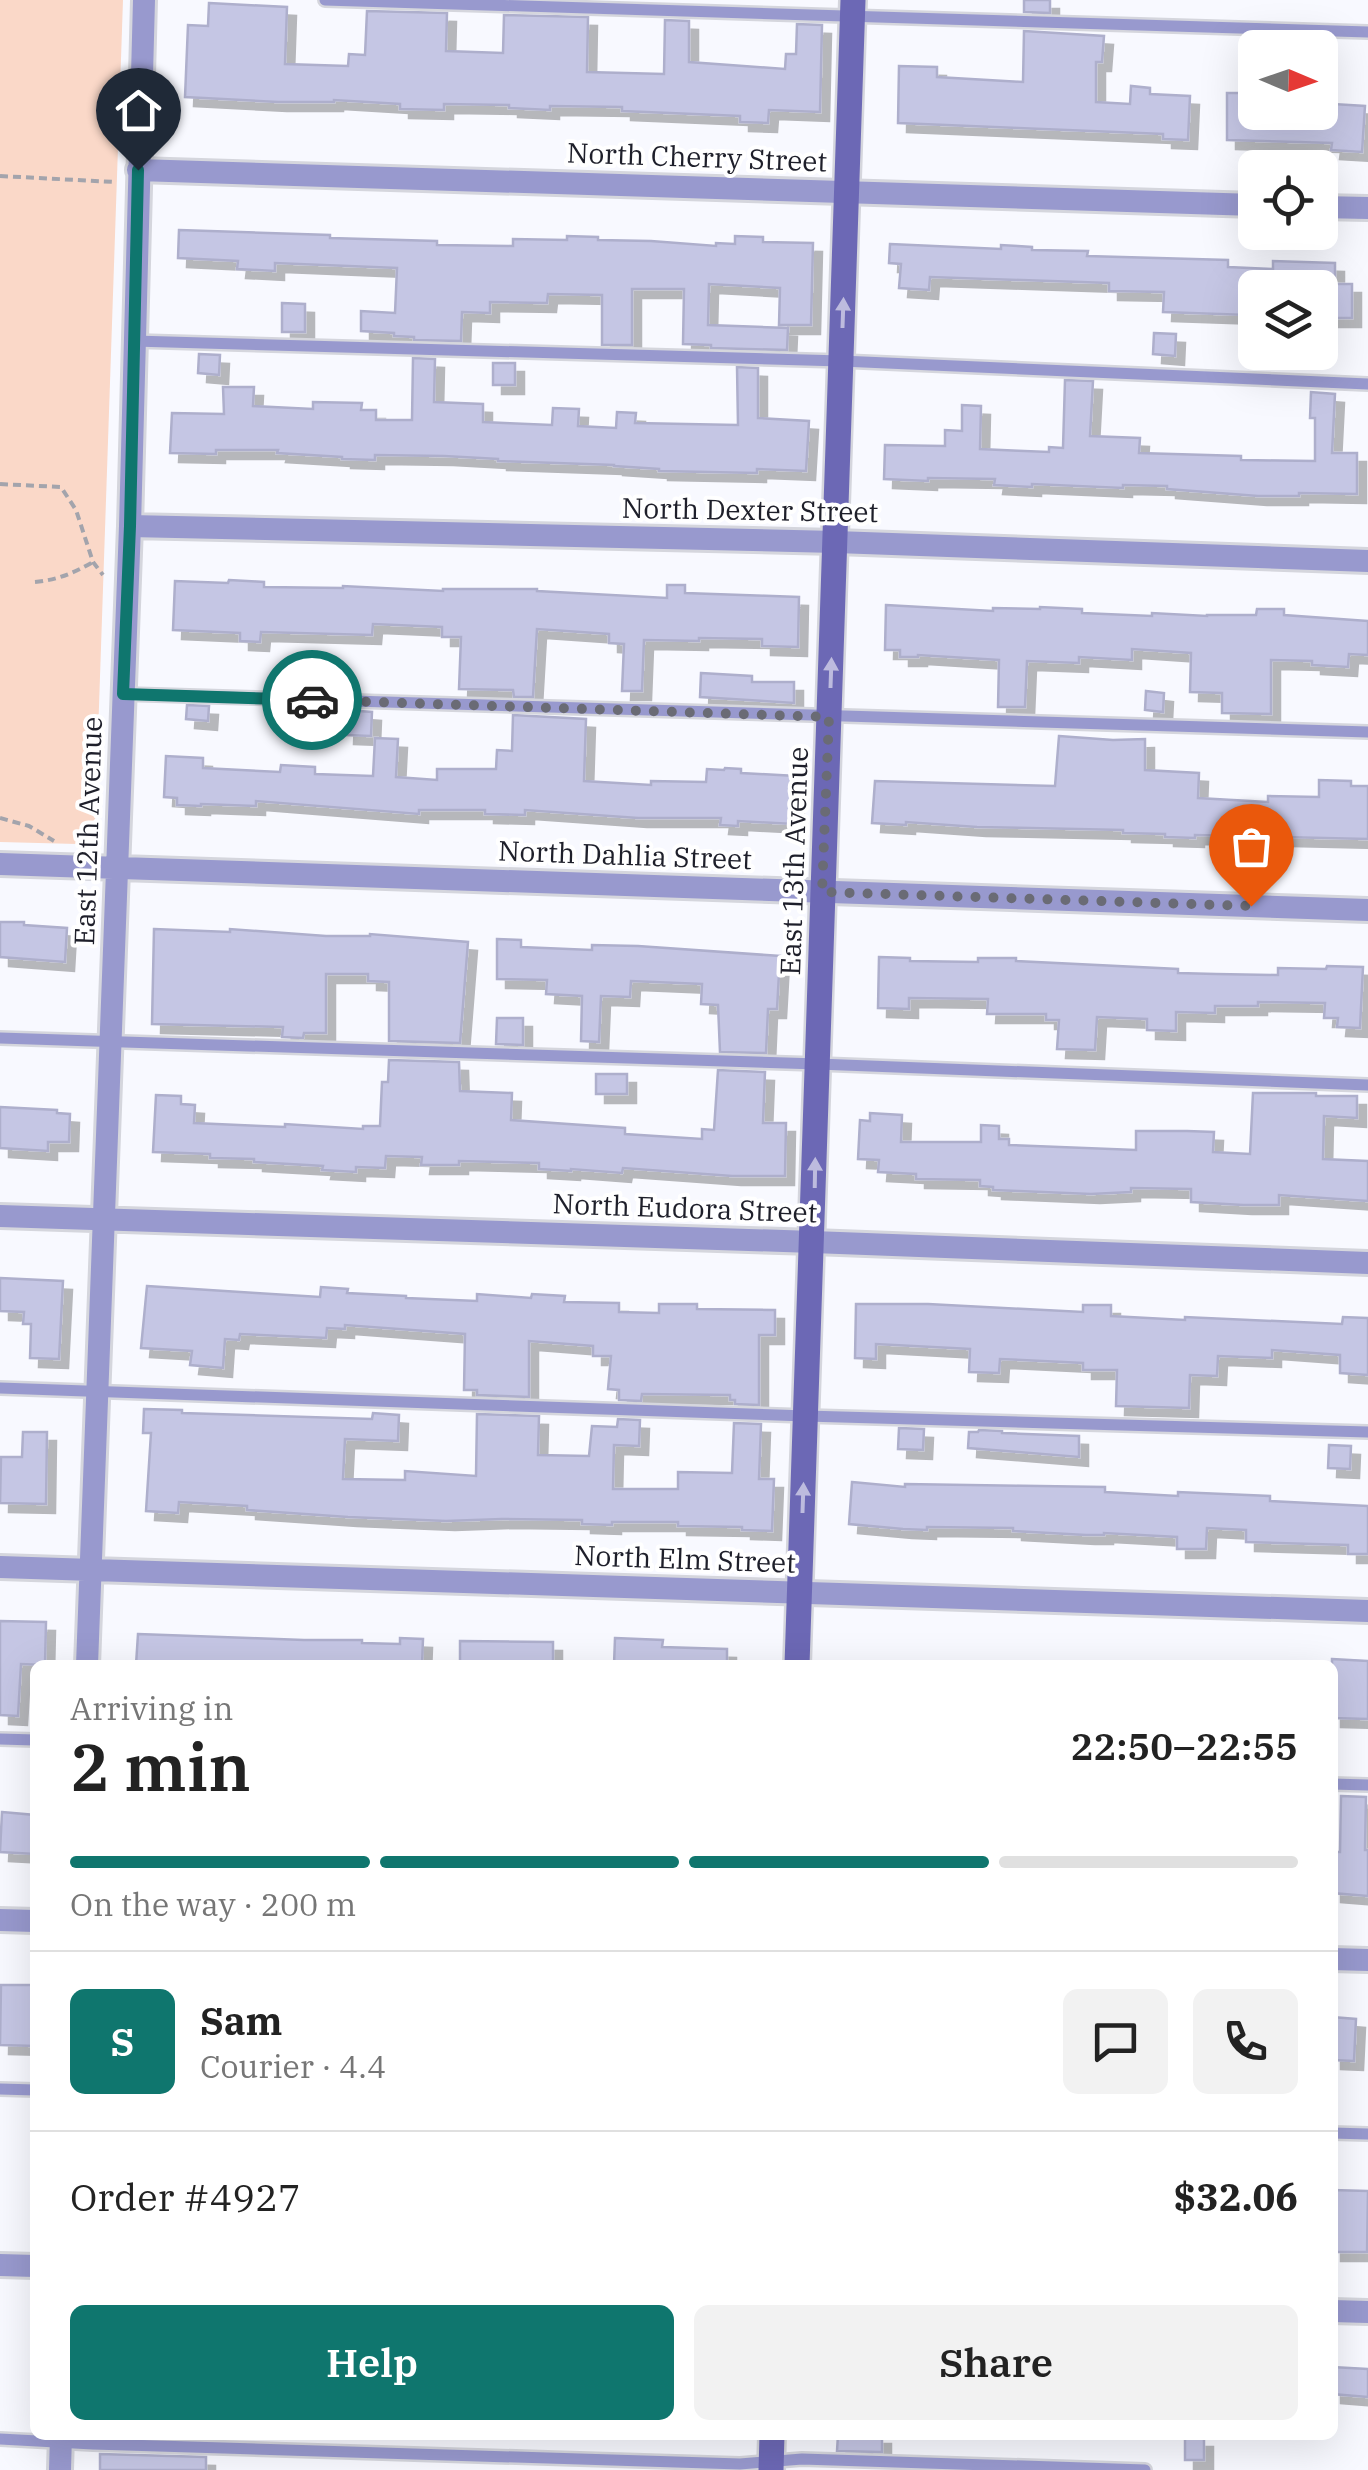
<!DOCTYPE html>
<html lang="en">
<head>
<meta charset="utf-8">
<style>
	:root { --surface:#fff; --page:#f2f2f2; --text:#222; --muted:#767676; --line:#e0e0e0; --accent:#0f766e }
	body { margin:0; font-family:"IBM Plex Serif",serif; background:var(--page); color:var(--text); height:100vh; display:flex; flex-direction:column; font-size:38px; white-space:nowrap }
	* { box-sizing:border-box; margin:0 }
	p { font-size:32px; color:var(--muted) }
	.icon { flex:none; width:55px; height:55px; fill:none; stroke:currentColor; stroke-width:2; stroke-linecap:round; stroke-linejoin:round }
	.map { position:relative; flex:1; overflow:hidden }
	.details { position:absolute; left:30px; top:1660px; width:1308px; height:780px; display:flex; flex-direction:column; background:var(--surface); border-radius:15px; box-shadow:0 10px 40px #0002 }
	.details>* { flex:none }
	.needle { width:65px; rotate:92deg }
	.fabs { position:absolute; left:1238px; top:30px; display:grid; gap:20px }
	.fabs a { display:grid; place-items:center; width:100px; height:100px; border-radius:15px; background:var(--surface); box-shadow:0 10px 40px #0002; font-size:50px }
	.pin { position:absolute; display:grid; place-items:center; width:85px; height:85px; color:#fff; margin:-102px -42px; border-radius:50% 50% 50% 0; rotate:-45deg; box-shadow:0 0 10px #0007 }
	.pin .icon { rotate:45deg }
	.courier { position:absolute; display:grid; place-items:center; width:100px; height:100px; margin:-50px; border:8px solid #0f766e; border-radius:50%; background:#fff; color:#222; box-shadow:0 2px 12px #0007 }
	.overview em { font-style:normal; font-weight:600 }
	.overview div { display:flex; flex-direction:column-reverse }
	.overview { display:flex; align-items:center; justify-content:space-between; height:170px; padding:0 40px }
	h1 { font-size:65px; font-weight:600; line-height:75px }
	.bar { display:grid; grid-template-columns:repeat(4,1fr); gap:15px 10px; align-content:center; height:120px; padding:0 40px }
	.bar i { height:12px; border-radius:8px; background:var(--line) }
	.bar .selected { background:var(--accent) }
	.bar p { grid-column:span 4 }
	.line { display:flex; align-items:center; gap:25px; padding:0 40px; border-top:2px solid var(--line) }
	.line div { flex:1 }
	.round { display:grid; place-items:center; flex:none; width:105px; height:105px; border-radius:15px; background:var(--page) }
	.action { display:flex; gap:20px; margin-top:auto; padding:20px 40px }
	.action a { flex:1; height:115px; border-radius:15px; background:var(--accent); color:#fff; font-size:40px; font-weight:600; line-height:115px; text-align:center }
	.action a+a { background:var(--page); color:var(--text) }
	.map>svg:first-child { display:block }
	.green { fill:#fad8c8 }
	.building { fill:#c5c6e4; stroke:#aeafcc; stroke-width:2.5; filter:url(#shadow) }
	.lines { fill:none; stroke-linecap:round; stroke-linejoin:round }
	.lane-casing { stroke:#d5d6dd; stroke-width:16 }
	.street-casing { stroke:#d5d6dd; stroke-width:28 }
	.secondary-casing { stroke:#d5d6dd; stroke-width:30 }
	.path { stroke:#a3a4ac; stroke-width:4; stroke-dasharray:8 5; stroke-linecap:butt }
	.lane { stroke:#9899ce; stroke-width:11 }
	.street { stroke:#9899ce; stroke-width:22 }
	.secondary { stroke:#6c68b5; stroke-width:25 }
	.oneway { fill:#bdbbde }
	.done { stroke:#6a6b75; stroke-width:10; stroke-dasharray:0 18 }
	.route { stroke:#0f766e; stroke-width:12 }
	.labels { text-anchor:middle; stroke-width:8; stroke-linejoin:round; paint-order:stroke }
	.street-label { font-size:28px; fill:#1e1f2a; stroke:#fff }
</style>
</head>
<body>
<div class="map">
<svg width="1368" height="2470" viewBox="0 0 1368 2470">
	<defs>
		<filter id="shadow"><feDropShadow dx="9" dy="9" stdDeviation="0" flood-color="#0004"/></filter>
	</defs>
	<rect width="100%" height="100%" fill="#f8f9ff"/>
	<path class="green" d="M0,0H123L95,824L77,844L0,842Z"/>
	<path class="building" d="M1024,0H1050V13L1024,12Z
		M209,3L287,7L285,64L348,66L349,54L365,55L367,11L447,13L446,51L503,53L504,15L588,17L587,72L664,74L665,20L689,21V62L785,69L786,54H796L797,24L822,25L820,112L769,110L768,123L740,122V116L622,111V107L550,106V110L509,108V105L444,104V110L400,109V104L334,100V102H278L185,97L188,25L208,26Z
		M1024,31L1104,36L1102,62H1096V102L1130,104L1131,86L1150,88V94L1190,96L1188,140L1163,139V134L898,123L899,66L937,67V77L1023,82Z
		M1227,93H1255V112H1334V104L1365,106L1362,152L1331,150L1332,143L1227,140Z
		M179,230L330,235V238L437,241V245L513,246V239L567,240V236L598,237V240L651,241L716,246V243L735,244V236L763,237V242L813,243L811,325H779L780,288L709,284L708,325L788,328L787,350L711,348V345L683,344L684,289H632V345H602V295L548,294L547,303L490,302V313L462,312L461,341L414,340V337L394,336V333L361,331V311L395,313L397,268L275,263V271L237,269L238,261L178,258Z
		M890,244L1001,249V245L1032,247V250L1088,251L1087,256L1228,260V267L1273,269V261L1335,263V284H1352V318H1320V288H1249L1248,315L1163,312L1164,292L1109,291V283L930,277L929,290L899,288L901,264L889,263Z
		M282,303L305,304V332H282Z
		M1154,333L1176,334L1175,356L1153,354Z
		M199,354L220,355L219,375L198,373Z
		M413,358L435,359L434,402L483,404V422L552,425L553,408L579,409L578,426L616,428L617,412L636,413L635,423L738,425L737,367L758,368V418L809,421L806,471L757,469V473L659,471V469L614,466V465L498,461V459L444,456L375,455V460L342,459V457L277,453L278,450H216V454L170,453L172,413L224,414L223,387H254L253,406L313,409V402L362,403L361,410H376V420H412Z
		M493,363H515V385H493Z
		M1065,380L1093,381L1090,436L1140,438L1139,453L1241,456V460L1315,461V418H1310L1311,392L1335,394L1332,453H1357V494L1299,493V496H1258L1167,489V486L1123,485V488L1032,484V487L994,485L995,479L928,478V481L884,479L885,445L945,446V430L962,431V405L981,406L980,449L1049,452V447L1063,448Z
		M229,580L264,582V587L343,588V586L443,591V589H537V591L667,598V585H685V593L799,597L798,647L762,646V639L699,638V641L644,640L642,691H622L624,644L609,643V634L537,629L533,697H514L513,690L459,689L461,637H442V627L373,624L372,635L261,632L260,642L240,641V633L173,630L175,581L228,583Z
		M886,605L993,611V608L1040,609V607L1082,609V613L1152,616V613L1207,616V615H1256L1257,609H1284V615L1368,621V655L1349,654L1348,667L1312,665V661L1271,660V714L1222,713V693L1190,692L1191,653L1132,649V660L1079,657V663L1027,661L1025,707H998L999,660L918,655V657H900V650H885Z
		M701,673L752,676V682H794V703L700,697Z
		M1146,691L1164,693L1163,712L1145,710Z
		M187,705L209,706L208,721L186,719Z
		M346,710L372,712L371,736L345,735Z
		M513,715L586,719L584,781L651,785V781L706,782L707,769L724,770L725,768L741,769V773L796,776L794,824L738,821V826L720,825L721,818H638L525,810V815L485,814V810H419V814L256,801V806L201,804V806L177,805V798L164,797L166,756L203,758V768L280,772L281,765L315,767V774L373,776L375,738L398,739L396,777L437,780V769H496L497,750L512,751Z
		M1059,736L1113,740L1145,739V770L1199,773L1198,798L1268,802V796L1319,797V780L1351,781V786H1368V839L1195,835V838L1165,837V834L1123,833V830L977,827L906,822V825L872,823L875,781L1055,786Z
		M0,922H24V925L67,928L65,962L0,957Z
		M154,929L230,932V929L326,936H370V934L468,942L460,1043L389,1041V982L368,981V974H326V1033H304L303,1038L282,1037L283,1027L152,1024Z
		M497,939L521,940V947L592,950V945L638,946L780,956L777,1009H768L766,1053L720,1052L718,1005L701,1004L702,984L631,981L630,997L601,996L599,1042L581,1041L582,996L546,994L547,980L497,979Z
		M879,957L910,958V961L978,962V958H1016V961L1178,969V973L1216,974L1278,975V968L1326,969L1327,966L1363,967L1360,1028L1337,1027L1338,1018H1324L1325,1003L1258,1002V1006H1215V1013L1176,1012V1031L1147,1030V1019L1097,1017L1095,1050L1057,1049L1059,1020H1046V1014H987L988,999L909,998V1009L878,1008Z
		M497,1018H523V1045L496,1044Z
		M389,1060L459,1062L460,1091L512,1093L511,1120L625,1128V1134L702,1139V1129L714,1130L718,1070L765,1072L763,1123H786L785,1176H732L623,1168L622,1173L571,1169V1171L539,1169V1163L459,1161V1165H421L422,1157L386,1156L385,1168L356,1167V1172L322,1170L323,1166L254,1162V1159L210,1158V1154L153,1152L156,1095L181,1096V1104L195,1105L194,1123L285,1127V1124L363,1129V1126H380L382,1082H388Z
		M596,1074H627V1094H596Z
		M1253,1093H1316V1096H1357V1118L1324,1116L1323,1159L1368,1161V1201L1279,1195V1205H1243L1191,1202V1189L1131,1188V1192L1091,1194L993,1190V1187L980,1186V1180L916,1179V1174L878,1172L879,1160L858,1159L860,1120L870,1121V1113L902,1115L901,1142H981V1125L999,1126V1139H1009V1145L1136,1150V1131H1187L1214,1132L1213,1152L1250,1154Z
		M0,1107L57,1110V1113L70,1114L69,1142H48V1151L0,1148Z
		M0,1278L63,1281L59,1359L30,1358L31,1324H23L24,1312L0,1311Z
		M147,1286L320,1297L321,1287L348,1289L347,1293L406,1296V1298L477,1301V1294L531,1298L532,1294L565,1296L564,1302L619,1303V1312L659,1313V1304H697V1309L775,1310V1335H759V1405L735,1404V1400H730V1395L642,1394L641,1401L619,1400V1390L608,1389L611,1356H593V1346L529,1341V1397L477,1395V1390H464L465,1334L345,1325V1329L327,1328L326,1338L240,1334L239,1340L225,1339L223,1368L190,1365L192,1351L141,1348Z
		M856,1304H928L1083,1312V1305H1111V1316L1185,1320V1317L1342,1324L1343,1317L1368,1318V1375L1340,1373V1355L1272,1350V1358L1218,1356L1217,1376L1190,1375L1189,1408L1116,1406L1117,1370H1083V1363L1000,1359L999,1373L969,1372L970,1349L876,1344V1359L855,1358Z
		M144,1409L182,1410V1413L372,1419L373,1413L399,1415L398,1441L345,1439L343,1479L405,1480V1471L476,1476L477,1414L539,1416L538,1455L589,1456L592,1426L617,1427L618,1419L640,1420L639,1446L614,1445L613,1489H678V1472L732,1473L734,1423L761,1424L759,1479H774L772,1531L742,1530V1527L678,1526V1522H612V1525L582,1524V1520L502,1519L446,1521L348,1517L247,1510V1506L179,1502L178,1513L146,1511L151,1433H143Z
		M899,1428L924,1429L923,1450L898,1449Z
		M979,1430L1002,1431V1433L1079,1436V1457L968,1448L969,1432H978Z
		M23,1432H47L46,1504L0,1503L1,1457H22Z
		M1329,1445L1351,1446L1350,1469L1328,1468Z
		M852,1482L905,1487V1484L1105,1487V1492L1178,1496V1492L1270,1496V1501L1368,1506V1554H1348V1545L1246,1542V1530L1207,1528L1206,1549H1177V1537L1104,1533V1535H1086L1013,1531V1528L927,1527V1530L903,1529L849,1524Z
		M0,1621L46,1622L45,1665L21,1664L18,1716L0,1715Z
		M138,1634L304,1640H362V1643L400,1644V1638L423,1639L422,1665H136Z
		M615,1638L663,1640L662,1647L727,1649V1665H614Z
		M460,1641L553,1642V1665H460Z
		M1332,1659L1368,1661V1719L1332,1718Z
		M1341,1796L1366,1797L1365,1850H1368V1896L1332,1893V1852H1340Z
		M2,1812L35,1815V1854L0,1852Z
		M1,1985H35V2046L0,2045Z
		M1332,2017L1356,2019L1354,2061L1332,2060Z
		M1332,2190L1368,2191L1367,2252H1332Z
		M1332,2367L1368,2369V2397L1332,2394Z
		M838,2435H882V2452L837,2451Z
		M1185,2438H1204V2460H1185Z
		M100,2454L206,2457V2470H100Z"/>
	<g class="lines">
		<defs>
			<path id="lane" d="M325,0L1368,32
				M134,341L841,361L1368,384
				M123,694L1368,732
				M0,1038L818,1064L1368,1085
				M0,1388L806,1416L1368,1432
				M0,1739L35,1740
				M1332,1784L1368,1785
				M0,2089L35,2090
				M1332,2133L1368,2134
				M0,2439L93,2444L740,2464L802,2459L1145,2470"/>
			<path id="street" d="M138,170L1255,205
				M1320,207L1368,208
				M130,526L836,542L1368,561
				M0,864L1368,910
				M0,1216L813,1242L1368,1263
				M0,1567L1368,1611
				M87,1665L130,526L144,0
				M0,1920L35,1921
				M1332,1959L1368,1960
				M0,2265L35,2266
				M1332,2311L1368,2312
				M60,2470L61,2435"/>
			<path id="secondary" d="M797,1665L853,0
				M771,2470L772,2435"/>
		</defs>
		<use href="#lane" class="lane-casing"/>
		<use href="#street" class="street-casing"/>
		<use href="#secondary" class="secondary-casing"/>
		<path class="path" d="M0,176L115,182
			M0,484L61,487L76,510L93,562L103,575
			M35,582C57,580 74,573 93,562
			M0,818L29,826L54,841
			M78,843L95,824"/>
		<use href="#lane" class="lane"/>
		<use href="#street" class="street"/>
		<use href="#secondary" class="secondary"/>
	</g>
	<defs><path id="oneway-solid" d="M-6-.8H1V-3.2L6.5 0L1 3.2V.8H-6Z" transform="scale(2.5)"/></defs>
	<g class="oneway">
		<use href="#oneway-solid" transform="translate(843 313) rotate(-88)"/>
		<use href="#oneway-solid" transform="translate(831 673) rotate(-88)"/>
		<use href="#oneway-solid" transform="translate(815 1173) rotate(-89)"/>
		<use href="#oneway-solid" transform="translate(803 1498) rotate(-88)"/>
	</g>
	<g class="lines">
		<path class="done" d="M312,700L829,717L822,892L1251,906"/>
		<path class="route" d="M138,170L130,526L123,694L312,700"/>
	</g>
	<g class="labels">
		<g class="street-label">
			<text transform="translate(697 157) rotate(2)" y="10">North Cherry Street</text>
			<text transform="translate(750 510) rotate(1)" y="10">North Dexter Street</text>
			<text transform="translate(88 831) rotate(-88)" y="10">East 12th Avenue</text>
			<text transform="translate(625 855) rotate(2)" y="10">North Dahlia Street</text>
			<text transform="translate(794 861) rotate(-88)" y="10">East 13th Avenue</text>
			<text transform="translate(685 1208) rotate(2)" y="10">North Eudora Street</text>
			<text transform="translate(685 1559) rotate(2)" y="10">North Elm Street</text>
		</g>
	</g>
</svg>
<div class="fabs">
<a><svg class="needle" viewBox="-14 -14 28 28"><path d="M0-13l5 13h-10z" fill="#e53935"/><path d="M0 13l5-13h-10z" fill="#767676"/></svg></a>
<a><svg class="icon" aria-label="locate" viewBox="0 0 24 24"><circle cx="12" cy="12" r="6"/><path d="M12 2v4M12 18v4M2 12h4M18 12h4"/></svg></a>
<a><svg class="icon" aria-label="layers" viewBox="0 0 24 24"><path d="M12 4l9 5-9 5-9-5zM3 14l9 5 9-5"/></svg></a>
</div>
<div class="pin" style="left:1251px;top:906px;background:#ea580c"><svg class="icon" aria-label="bag" viewBox="0 0 24 24"><path d="M5 8h14l-1 12H6zM9 8a3 3 0 0 1 6 0"/></svg></div>
<div class="pin" style="left:138px;top:170px;background:#1f2937"><svg class="icon" aria-label="home" viewBox="0 0 24 24"><path d="M3 11l9-7 9 7M6 9v11h12V9"/></svg></div>
<div class="courier" style="left:312px;top:700px"><svg class="icon" aria-label="car" viewBox="0 0 24 24"><path d="M5 17H2v-5l4-1 3-4h7l3 4 3 1v5h-3M9 17h6M6 11h13"/><circle cx="7" cy="17" r="2"/><circle cx="17" cy="17" r="2"/></svg></div>
<section class="details">
<div class="overview"><div><h1>2 min</h1><p>Arriving in</p></div><em>22:50–22:55</em></div>
<div class="bar"><i class="selected"></i><i class="selected"></i><i class="selected"></i><i></i><p>On the way · 200 m</p></div>
<div class="line" style="height:180px"><b class="round" style="background:var(--accent);color:#fff">S</b><div><b>Sam</b><p>Courier · 4.4</p></div><a class="round"><svg class="icon" aria-label="chat" viewBox="0 0 24 24"><path d="M4 5h16v11H9l-5 4z"/></svg></a><a class="round"><svg class="icon" aria-label="phone" viewBox="0 0 24 24"><path d="M5 4h4l2 5-3 2q2 4 5 5l2-3 5 2v4C11 20 4 13 5 4z"/></svg></a></div>
<div class="line" style="height:130px"><div>Order #4927</div><b>$32.06</b></div>
<div class="action"><a>Help</a><a>Share</a></div>
</section>
</div>
</body>
</html>
